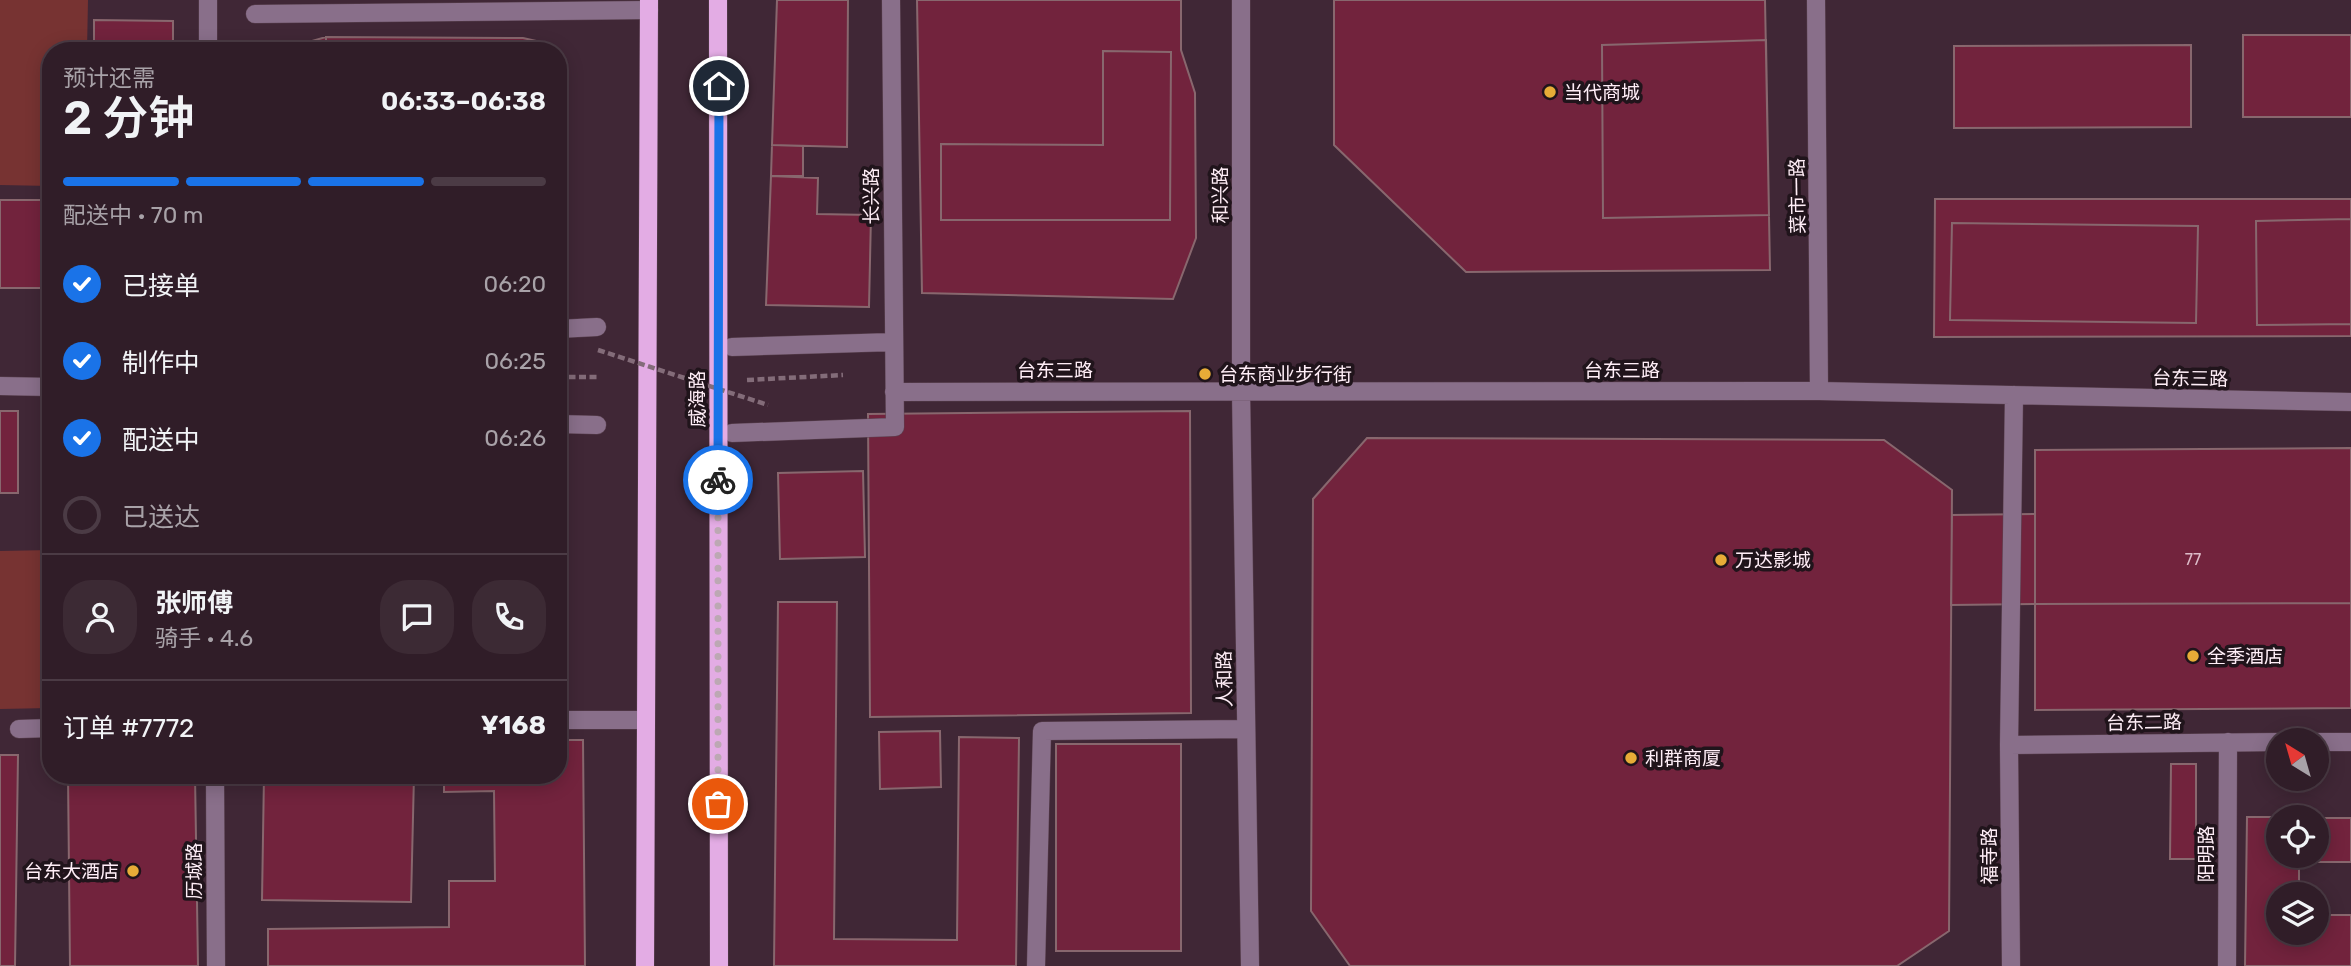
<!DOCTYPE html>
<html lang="zh">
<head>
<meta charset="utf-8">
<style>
	:root { --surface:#301d28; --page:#3c2a34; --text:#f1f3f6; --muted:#a8a2a8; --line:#4b3b45; --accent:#1a73e8 }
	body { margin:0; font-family:Rubik,"Noto Sans SC",sans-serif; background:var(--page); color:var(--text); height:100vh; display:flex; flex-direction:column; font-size:26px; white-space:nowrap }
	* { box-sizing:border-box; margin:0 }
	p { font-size:23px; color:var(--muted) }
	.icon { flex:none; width:38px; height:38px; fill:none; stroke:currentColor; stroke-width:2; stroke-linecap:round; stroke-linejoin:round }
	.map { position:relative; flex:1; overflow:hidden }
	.side { position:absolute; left:42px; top:42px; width:525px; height:742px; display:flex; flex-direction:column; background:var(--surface); border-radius:28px; box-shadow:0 4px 18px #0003,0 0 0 2px var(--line) }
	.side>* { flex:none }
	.needle { width:46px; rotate:323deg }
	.controls { position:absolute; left:2266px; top:728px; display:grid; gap:14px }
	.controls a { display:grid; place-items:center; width:63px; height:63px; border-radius:50%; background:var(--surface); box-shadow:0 4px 18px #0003,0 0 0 2px var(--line); font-size:35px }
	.pin { position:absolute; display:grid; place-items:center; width:60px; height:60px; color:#fff; margin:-30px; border:4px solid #fff; border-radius:50%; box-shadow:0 2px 7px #0007 }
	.courier { position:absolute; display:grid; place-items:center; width:70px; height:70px; margin:-35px; border:5px solid #1a73e8; border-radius:50%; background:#fff; color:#222; box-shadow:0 2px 9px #0007 }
	.summary em { font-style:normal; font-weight:600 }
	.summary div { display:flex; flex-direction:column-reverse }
	.summary { display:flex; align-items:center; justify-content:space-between; height:119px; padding:0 21px }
	h1 { font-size:46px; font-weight:600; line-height:52px }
	.bar { display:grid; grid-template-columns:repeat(4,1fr); gap:10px 7px; align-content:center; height:84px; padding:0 21px }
	.bar i { height:9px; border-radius:5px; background:var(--line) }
	.bar .active { background:var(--accent) }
	.bar p { grid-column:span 4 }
	.line { display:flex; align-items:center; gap:18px; padding:0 21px; border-top:2px solid var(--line) }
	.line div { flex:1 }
	.round { display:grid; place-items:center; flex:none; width:74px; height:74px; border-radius:28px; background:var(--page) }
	ol { padding:0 21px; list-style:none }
	li { display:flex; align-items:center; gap:21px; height:77px }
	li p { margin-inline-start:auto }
	li .icon { padding:7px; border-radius:50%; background:var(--accent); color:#fff; stroke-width:4 }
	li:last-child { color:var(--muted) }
	li i { width:38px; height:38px; border:4px solid var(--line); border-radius:50% }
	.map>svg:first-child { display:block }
	.green { fill:#773332 }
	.building { fill:#72233d; stroke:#88676e; stroke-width:2 }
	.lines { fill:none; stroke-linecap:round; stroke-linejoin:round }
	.minor-casing { stroke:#5b4351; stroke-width:19 }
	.major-casing { stroke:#5b4351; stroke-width:19 }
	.path { stroke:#836c79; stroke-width:4.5; stroke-dasharray:7 3.5; stroke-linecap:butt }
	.minor { stroke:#896f8a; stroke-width:18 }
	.major { stroke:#e3ace4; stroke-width:18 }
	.path-bridge { stroke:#836c79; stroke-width:4.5; stroke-dasharray:7 3.5; stroke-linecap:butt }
	.done { stroke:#bca8b3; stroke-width:7; stroke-dasharray:0 12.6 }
	.route { stroke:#1a73e8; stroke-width:9 }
	.poi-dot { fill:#e7ac37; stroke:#20141b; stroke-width:2.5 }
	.labels { text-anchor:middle; stroke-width:7; stroke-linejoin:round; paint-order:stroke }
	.number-label { font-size:16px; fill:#dcbbc8 }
	.poi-label { font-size:19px; fill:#ffeef7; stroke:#20141b; text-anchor:start }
	.street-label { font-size:19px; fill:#ffeef7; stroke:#20141b }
</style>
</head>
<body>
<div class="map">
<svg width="2351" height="966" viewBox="0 0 2351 966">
	<rect width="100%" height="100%" fill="#402736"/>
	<path class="green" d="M0,0H88L87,51H51V186L0,185Z
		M51,550V708L0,709V551Z"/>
	<path class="building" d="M777,0H848L847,147L772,145Z
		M917,0H1181V50L1195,93L1196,238L1173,299L922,293Z
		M1334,0H1765L1770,270L1466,272L1334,145Z
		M94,20L173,21V51H94Z
		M2243,35H2351V117H2243Z
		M326,37L523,38L545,43L552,51H296L301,44Z
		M326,37L523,38L545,43L552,51H326Z
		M1766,40L1769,215L1603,218L1602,45Z
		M2191,45V127L1954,128V46Z
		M1103,51L1171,52L1170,220H941V144L1103,145Z
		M558,60L562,71L558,250Z
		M558,60L562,71L558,250Z
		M772,145L803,146V176H771Z
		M771,176L818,178L817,214L871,215L869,307L766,305Z
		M1935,199H2351V336L1934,337Z
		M0,200H51V288H0Z
		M2351,219V324L2257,325L2256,221Z
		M1952,223L2198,226L2196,323L1950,320Z
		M0,411H18V493H0Z
		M1190,411L1191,713L870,717L868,414Z
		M1367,438L1884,440L1952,490L1949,931L1897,966H1350L1311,911L1313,499Z
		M2351,448V708L2035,710V450Z
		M863,471L865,557L780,559L778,473Z
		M2035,514V604L1951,605L1952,515Z
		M778,602H837L834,939L957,940L959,737L1019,738L1016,966H774Z
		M2351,603V708L2035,710V604Z
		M940,731L941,787L880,789L879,732Z
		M558,740H583L585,966H268V929L449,927V881H495L494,791L444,792V775H558Z
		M1056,744H1181V951H1056Z
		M0,755H18L15,966H0Z
		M2171,764H2196V859H2170Z
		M68,775H195L198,966H70Z
		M264,775H414L411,902L262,900Z
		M2247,817H2278V856H2317V818H2351V862H2299V894H2278V933H2317V915H2351V966H2245Z"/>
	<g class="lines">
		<defs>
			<path id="minor" d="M1241,0V391L1250,966
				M1816,0L1819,391
				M255,14L649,10
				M208,51V0
				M558,329L597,327
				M732,347L894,342
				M0,386L51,387
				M894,392L1819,391L2351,402
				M558,424L597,425
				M732,433L895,427L891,0
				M558,720H645
				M19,729L51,728
				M2317,742H2351
				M2009,745L2278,742
				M215,775L216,966
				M1036,966L1042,731L1246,729
				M2011,966L2009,745L2014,395
				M2227,966L2228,742"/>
			<path id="major" d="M718,0L719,966
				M645,966L649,0"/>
		</defs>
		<use href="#minor" class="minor-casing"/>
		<use href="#major" class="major-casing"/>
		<path class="path" d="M558,377H597
			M747,380L843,375"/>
		<use href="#minor" class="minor"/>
		<use href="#major" class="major"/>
		<path class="path-bridge" d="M598,350L768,405"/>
	</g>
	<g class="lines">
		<path class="done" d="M718,480V804"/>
		<path class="route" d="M718,480L719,86"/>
	</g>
	<g class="poi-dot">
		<circle cx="1550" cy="92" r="7"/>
		<circle cx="1205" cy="374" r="7"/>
		<circle cx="1721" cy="560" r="7"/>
		<circle cx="2193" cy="656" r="7"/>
		<circle cx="1631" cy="758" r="7"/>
		<circle cx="133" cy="871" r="7"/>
	</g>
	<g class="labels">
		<g class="number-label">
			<text x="2193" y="565">77</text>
		</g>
		<g class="poi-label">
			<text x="1564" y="99">当代商城</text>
			<text x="1219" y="381">台东商业步行街</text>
			<text x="1735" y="567">万达影城</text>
			<text x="2207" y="663">全季酒店</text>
			<text x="1645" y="765">利群商厦</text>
			<text x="119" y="878" text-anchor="end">台东大酒店</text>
		</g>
		<g class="street-label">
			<text transform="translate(1220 195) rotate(-90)" y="7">和兴路</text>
			<text transform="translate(871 196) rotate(-90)" y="7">长兴路</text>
			<text transform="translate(1797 196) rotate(-91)" y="7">菜市一路</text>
			<text x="1055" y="377">台东三路</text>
			<text x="1622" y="377">台东三路</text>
			<text transform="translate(2190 378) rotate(1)" y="7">台东三路</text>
			<text transform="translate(697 399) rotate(-90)" y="7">威海路</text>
			<text transform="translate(1224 679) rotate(-91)" y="7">人和路</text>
			<text transform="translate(2144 722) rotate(-1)" y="7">台东二路</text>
			<text transform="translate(2206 854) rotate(-90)" y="7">阳明路</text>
			<text transform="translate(1989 856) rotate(-90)" y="7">福寺路</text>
			<text transform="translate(194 871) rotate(-90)" y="7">历城路</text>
		</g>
	</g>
</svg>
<div class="controls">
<a><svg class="needle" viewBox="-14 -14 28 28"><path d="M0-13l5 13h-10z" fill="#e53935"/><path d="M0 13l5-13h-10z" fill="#a8a2a8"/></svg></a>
<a><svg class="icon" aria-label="locate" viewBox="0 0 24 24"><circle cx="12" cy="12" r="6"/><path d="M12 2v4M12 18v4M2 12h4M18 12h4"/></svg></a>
<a><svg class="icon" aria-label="layers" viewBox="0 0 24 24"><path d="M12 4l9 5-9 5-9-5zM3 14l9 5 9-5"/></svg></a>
</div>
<div class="pin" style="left:718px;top:804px;background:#ea580c"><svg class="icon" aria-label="bag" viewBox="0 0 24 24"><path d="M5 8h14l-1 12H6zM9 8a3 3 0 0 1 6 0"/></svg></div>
<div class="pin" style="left:719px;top:86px;background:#1f2937"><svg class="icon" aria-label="home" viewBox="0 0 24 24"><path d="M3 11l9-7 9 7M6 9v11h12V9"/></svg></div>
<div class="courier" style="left:718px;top:480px"><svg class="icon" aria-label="bike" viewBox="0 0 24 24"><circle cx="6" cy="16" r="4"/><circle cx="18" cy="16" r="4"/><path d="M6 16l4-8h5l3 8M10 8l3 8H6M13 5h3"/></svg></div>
<section class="side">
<div class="summary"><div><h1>2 分钟</h1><p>预计还需</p></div><em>06:33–06:38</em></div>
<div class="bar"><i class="active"></i><i class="active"></i><i class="active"></i><i></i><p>配送中 · 70 m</p></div>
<ol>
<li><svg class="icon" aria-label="check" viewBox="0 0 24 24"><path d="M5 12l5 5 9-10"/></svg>已接单<p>06:20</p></li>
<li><svg class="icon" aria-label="check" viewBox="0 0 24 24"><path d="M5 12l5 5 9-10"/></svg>制作中<p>06:25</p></li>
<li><svg class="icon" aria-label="check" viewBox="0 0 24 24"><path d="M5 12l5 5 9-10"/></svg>配送中<p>06:26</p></li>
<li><i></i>已送达</li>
</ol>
<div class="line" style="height:126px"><a class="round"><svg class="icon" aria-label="person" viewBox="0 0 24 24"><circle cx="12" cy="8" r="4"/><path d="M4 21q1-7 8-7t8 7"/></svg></a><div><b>张师傅</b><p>骑手 · 4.6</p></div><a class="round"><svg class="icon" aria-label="chat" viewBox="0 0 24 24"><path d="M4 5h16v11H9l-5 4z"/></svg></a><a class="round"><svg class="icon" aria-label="phone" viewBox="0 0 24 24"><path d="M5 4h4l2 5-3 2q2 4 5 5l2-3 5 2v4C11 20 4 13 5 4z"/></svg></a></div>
<div class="line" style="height:91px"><div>订单 #7772</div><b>¥168</b></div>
</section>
</div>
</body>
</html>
